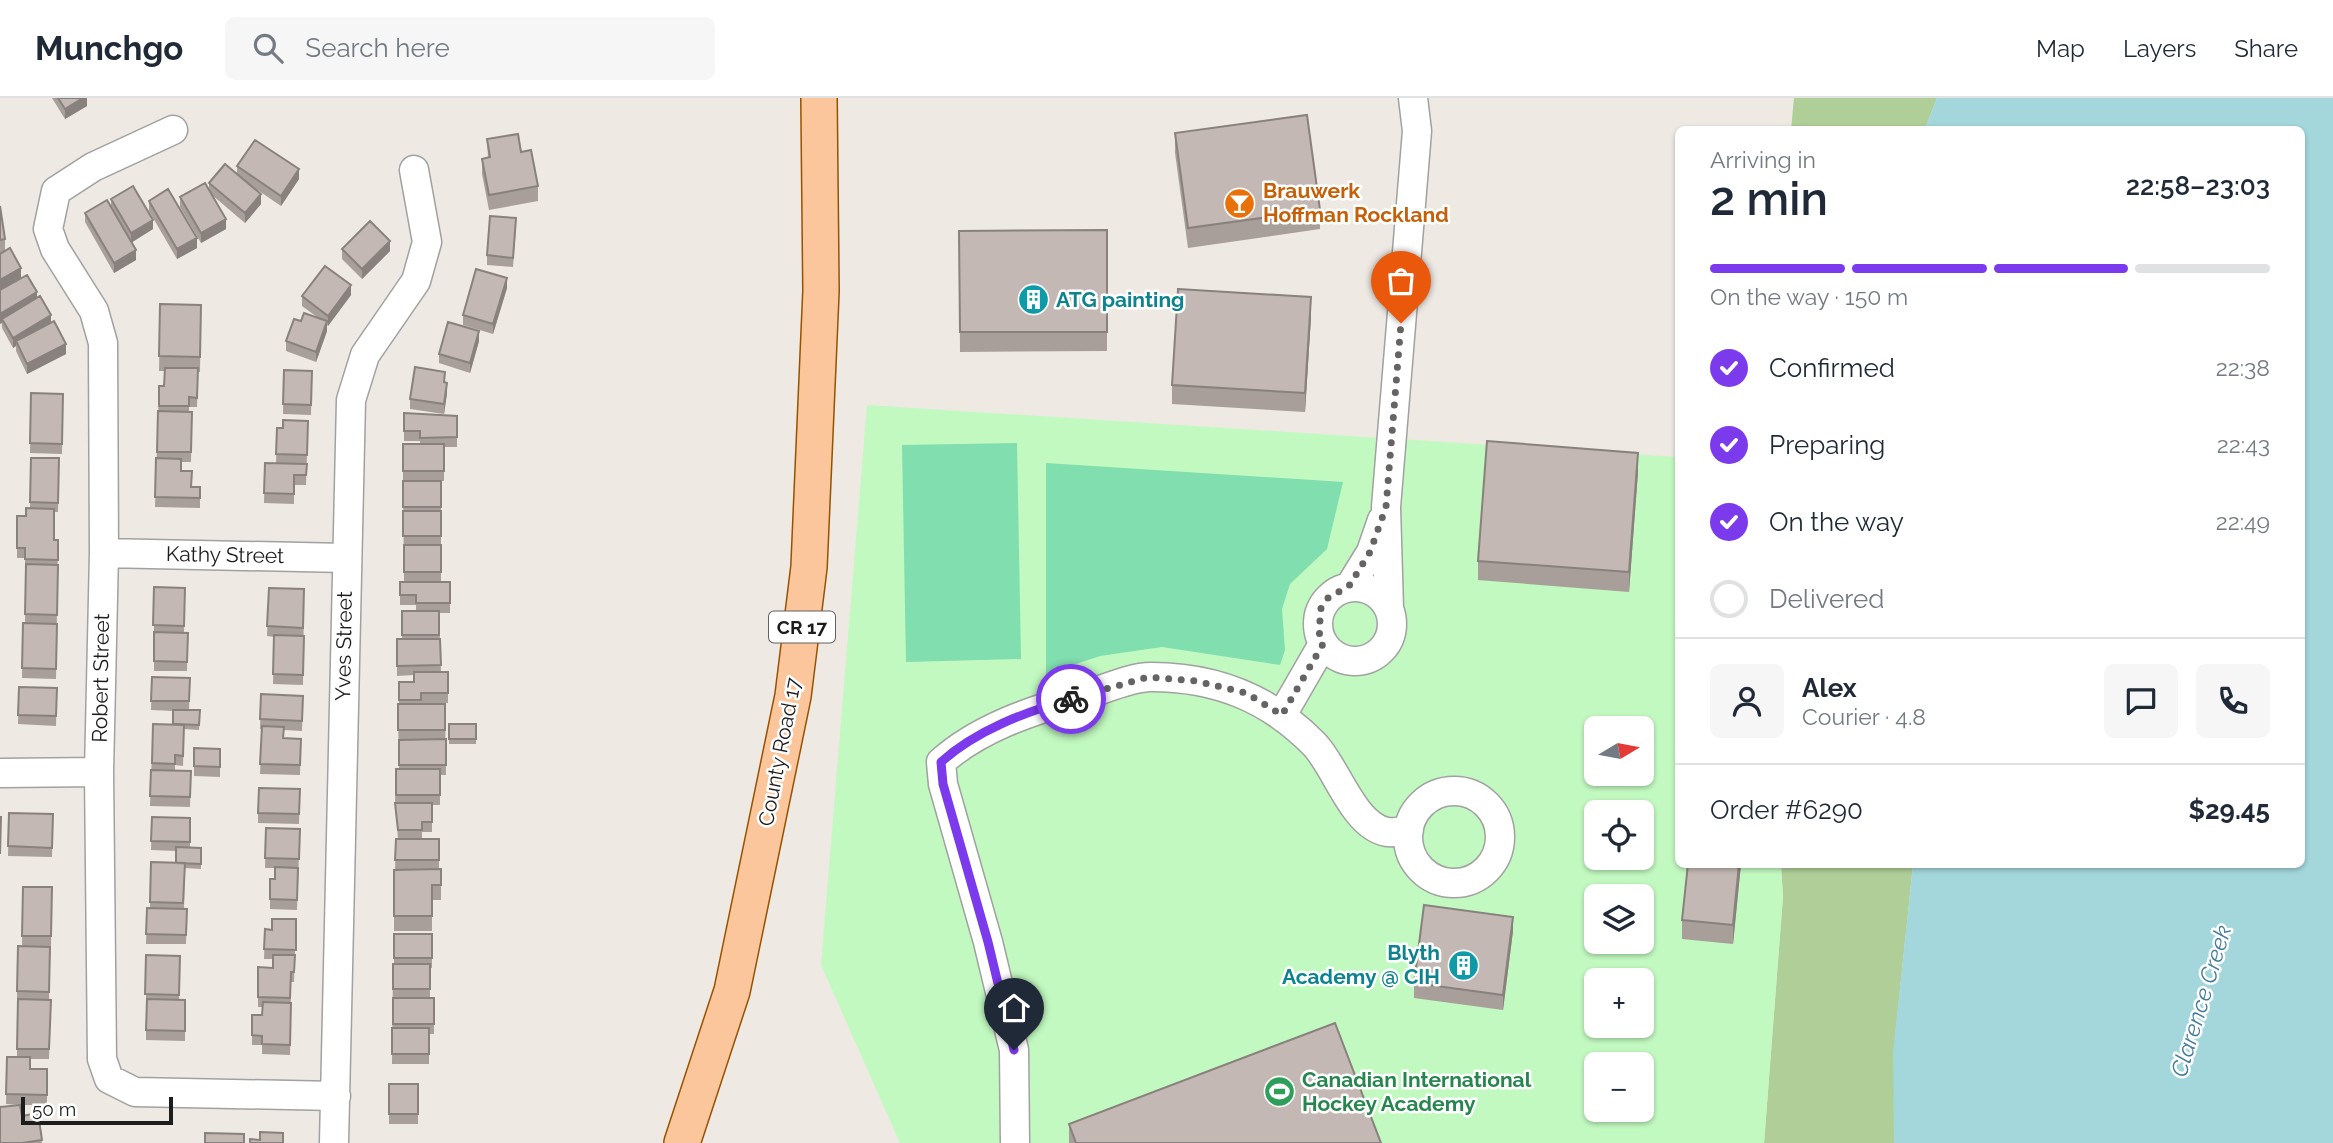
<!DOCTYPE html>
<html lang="en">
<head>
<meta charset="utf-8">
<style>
	:root { --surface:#fff; --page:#f6f6f7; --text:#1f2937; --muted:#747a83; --line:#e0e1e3; --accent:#7c3aed }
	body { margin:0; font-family:Raleway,sans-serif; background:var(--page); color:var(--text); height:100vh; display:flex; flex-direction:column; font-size:26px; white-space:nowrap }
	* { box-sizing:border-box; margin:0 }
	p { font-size:23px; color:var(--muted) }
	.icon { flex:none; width:38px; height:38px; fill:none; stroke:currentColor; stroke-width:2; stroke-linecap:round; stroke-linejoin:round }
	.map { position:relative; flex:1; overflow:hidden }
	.sheet { position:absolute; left:1675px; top:28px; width:630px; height:742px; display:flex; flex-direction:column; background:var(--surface); border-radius:10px; box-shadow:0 2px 5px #0004 }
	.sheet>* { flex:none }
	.needle { width:46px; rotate:80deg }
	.tools { position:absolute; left:1584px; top:618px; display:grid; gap:14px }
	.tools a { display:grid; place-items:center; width:70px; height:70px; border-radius:10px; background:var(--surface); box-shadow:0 2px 5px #0004; font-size:35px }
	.scale { position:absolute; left:21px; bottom:18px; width:152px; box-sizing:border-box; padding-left:7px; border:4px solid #1d1d1d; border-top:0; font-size:19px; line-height:24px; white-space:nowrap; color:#1d1d1d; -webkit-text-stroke:5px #fff; paint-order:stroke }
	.pin { position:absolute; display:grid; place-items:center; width:60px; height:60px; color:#fff; margin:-72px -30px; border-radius:50% 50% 50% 0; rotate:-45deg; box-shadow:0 0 7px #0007 }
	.pin .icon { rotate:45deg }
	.courier { position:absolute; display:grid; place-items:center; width:70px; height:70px; margin:-35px; border:5px solid #7c3aed; border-radius:50%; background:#fff; color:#222; box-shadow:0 2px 9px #0007 }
	.head em { font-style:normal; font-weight:600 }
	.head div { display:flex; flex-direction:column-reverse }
	.head { display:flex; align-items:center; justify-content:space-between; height:119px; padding:0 35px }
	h1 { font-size:46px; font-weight:600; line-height:52px }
	.bar { display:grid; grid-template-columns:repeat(4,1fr); gap:10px 7px; align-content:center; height:84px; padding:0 35px }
	.bar i { height:9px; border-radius:5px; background:var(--line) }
	.bar .selected { background:var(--accent) }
	.bar p { grid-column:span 4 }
	.line { display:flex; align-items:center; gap:18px; padding:0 35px; border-top:2px solid var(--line) }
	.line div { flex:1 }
	.round { display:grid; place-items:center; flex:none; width:74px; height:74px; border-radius:10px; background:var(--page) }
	ol { padding:0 35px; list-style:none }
	li { display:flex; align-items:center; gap:21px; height:77px }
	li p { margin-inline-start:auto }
	li .icon { padding:7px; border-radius:50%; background:var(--accent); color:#fff; stroke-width:4 }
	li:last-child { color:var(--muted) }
	li i { width:38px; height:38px; border:4px solid var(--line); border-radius:50% }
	header { display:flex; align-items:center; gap:42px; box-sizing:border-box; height:98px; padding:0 35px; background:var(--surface); border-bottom:2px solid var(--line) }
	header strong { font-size:33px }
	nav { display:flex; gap:38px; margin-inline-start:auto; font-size:24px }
	.search { width:490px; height:63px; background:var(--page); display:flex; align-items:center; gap:18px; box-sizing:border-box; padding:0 24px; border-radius:10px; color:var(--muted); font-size:26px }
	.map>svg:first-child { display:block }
	.forest { fill:#afce98 }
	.park { fill:#c2f9c0; fill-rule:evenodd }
	.pitch { fill:#81deae }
	.water { fill:#a3d7dc }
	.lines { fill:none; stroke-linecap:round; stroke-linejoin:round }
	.minor-casing { stroke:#a1a1a1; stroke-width:31 }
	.major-casing { stroke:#965201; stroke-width:38 }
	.minor { stroke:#fff; stroke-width:28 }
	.major { stroke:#fbc69b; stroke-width:35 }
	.wall { fill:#a89e9a }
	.shaded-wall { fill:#88817d }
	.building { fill:#c3b8b3; stroke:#88817d; stroke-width:2 }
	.done { stroke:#666462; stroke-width:7; stroke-dasharray:0 12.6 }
	.route { stroke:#7c3aed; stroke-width:9 }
	.labels { text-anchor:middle; stroke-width:5; stroke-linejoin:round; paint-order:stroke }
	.shield { fill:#fff; stroke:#616161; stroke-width:2 }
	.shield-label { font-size:19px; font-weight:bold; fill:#1d1d1d }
	.food-label { font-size:21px; font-weight:bold; fill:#c56008; stroke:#fff; text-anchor:start }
	.culture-label { font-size:21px; font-weight:bold; fill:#0d838f; stroke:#fff; text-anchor:start }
	.street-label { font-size:21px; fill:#1d1d1d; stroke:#fff }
	.leisure-label { font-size:21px; font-weight:bold; fill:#27864d; stroke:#fff; text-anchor:start }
	.water-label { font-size:23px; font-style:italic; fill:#447c9c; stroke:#fff }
</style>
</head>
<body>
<header>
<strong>Munchgo</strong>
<div class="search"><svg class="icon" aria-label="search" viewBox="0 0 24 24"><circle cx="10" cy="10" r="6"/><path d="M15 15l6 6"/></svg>Search here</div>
<nav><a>Map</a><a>Layers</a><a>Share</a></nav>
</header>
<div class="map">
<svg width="2333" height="1045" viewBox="0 0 2333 1045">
	<rect width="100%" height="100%" fill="#eee9e3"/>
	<path class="forest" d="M1794,0H1937L1925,31L1791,32Z
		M1781,767H1913L1895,940L1894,1045H1764L1783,798Z"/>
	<path class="park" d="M867,307L1678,359V766L1781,767L1783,798L1764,1045H900L821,867ZM1596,630H1642V676H1596ZM1596,714H1642V760H1596ZM1596,798H1642V844H1596ZM1596,882H1642V928H1596ZM1596,966H1642V1012H1596Z"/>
	<path class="pitch" d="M1017,345L1021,561L906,564L902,347Z
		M1046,365L1343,384L1327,451L1290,486L1282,511L1285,552L1280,567L1162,549L1100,558L1046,576Z"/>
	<path class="water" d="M1937,0H2333V1045H1894L1893,955L1913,767L2301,766V32L1925,31Z"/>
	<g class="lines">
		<defs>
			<path id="minor" d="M173,32L93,69L56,93L48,131L55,151L94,213L103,245L104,455L99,674L102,961L109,981L135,994L336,998
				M104,455L346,460
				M1350,488L1371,454L1382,422
				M1318 526a37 37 0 1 1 74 0a37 37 0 1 1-74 0Z
				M1389,511L1386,409L1417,33L1413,0
				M1282,617L1323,546
				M0,675L99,674
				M1408 739a46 46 0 1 1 92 0a46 46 0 1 1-92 0Z
				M334,1045L351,302L365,257L416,183L427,144L414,72
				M1015,1045L1014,952L988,844L943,686L941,664C979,630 1031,613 1079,599C1101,593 1129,579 1151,579C1216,579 1269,600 1314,646C1336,668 1353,728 1387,734C1394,735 1402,733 1409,732"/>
			<path id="major" d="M682,1045L732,893L793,598L809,469L821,193L819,0"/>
		</defs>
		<use href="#minor" class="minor-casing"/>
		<use href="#major" class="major-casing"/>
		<use href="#minor" class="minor"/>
		<use href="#major" class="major"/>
	</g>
	<path class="wall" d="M52,0H87V8L65,21Z
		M1175,35L1320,112V131L1188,150L1175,55Z
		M487,41L521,54L538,88V103L489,112L482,76V61L488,60Z
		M237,68L299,81L281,108L249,86L261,106L245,125L212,97L226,131L201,145L180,109V99L209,92V85L237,76Z
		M111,101L153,131L131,144L136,162L114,175L85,124V115L111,108Z
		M149,103L197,150L177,161L149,113Z
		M0,108L5,141V153L0,192Z
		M516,130L513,169L487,167V157Z
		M1107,132V253L960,254L959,133Z
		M342,151L390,153L362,181L342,161Z
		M507,190L493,236L463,227V217Z
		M0,192L37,199L66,256L27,276L16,253V248L13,250L2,230Z
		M351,197L328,228L327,227V233L316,264L286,253V243L301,223L317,219L302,208V198Z
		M160,206L201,207L200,274H198L197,309H189V314H192L191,364H181V373L192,389H200V410L155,409L159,288H164V273H159Z
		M1311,219L1305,314L1172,306V287Z
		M479,243L470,275L439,265V256Z
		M284,272L312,273L311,317L283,316Z
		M445,284L447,295L444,316L410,311V301Z
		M31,295L63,296L62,356L30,355Z
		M404,315L457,318V349H444V383H403V346H420V343H404Z
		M308,323L306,387H294V406L264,405L265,365L276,366L277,330H283Z
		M31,360H59L58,414H54V442H58L56,581L22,580L23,525H25L26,471H25V460H17V418H26L30,410Z
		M1638,374L1629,494L1478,482V463Z
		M403,383H441V484H450V515H439L441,574H448V605H421V606H445L446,677H440V707H432V734H422V741H439V771H441V802H432V833H394V772H395L396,741H398L395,705L396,671H399L398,616L399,606V584H414V577L397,578V541H402V513H416V507H400V484H404Z
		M154,489L185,490L184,535H188L187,573H154Z
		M269,490L304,491L303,587L273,586L274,539L267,538Z
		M152,579L190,580L189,612H200L199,632L184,631L183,668L175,667V673H191L190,709L150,708L153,626L173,627V613L151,612Z
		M19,589L57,590L56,628L18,626Z
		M261,596L303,598L302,633L284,632V640L301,641L300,677L260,676L262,631H260Z
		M449,626H476V646H449Z
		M194,650L220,651V679L194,678Z
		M300,691L299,726L258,725V715Z
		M9,715L53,716L52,759L8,758Z
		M152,719L190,720V749L201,750V771L185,770L184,811H187L186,846H146L147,810H150L151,764L176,765V753L151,752Z
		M266,730L300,731L297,812L270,811V781H275V770H265Z
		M1688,766H1741L1733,846L1682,841V822Z
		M23,789H52L51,848H22Z
		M296,821L294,884H291L290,957L262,956V947H252V917H262L263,909H258V869L273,870V861H264L265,831L272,832Z
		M1513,833L1503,912L1414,900V885Z
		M394,836H432V870H430V900H434V936H429V966H392L393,866H394Z
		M50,849L49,902H51L49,961H30V971H47V1007H20L22,1018L38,1015L42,1045H0L20,1007L6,1006L7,959H17V893Z
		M146,857L180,858L179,902H185V943L146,942Z
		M389,986H418V1026H389Z
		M1069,1026L1381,1045H1069Z"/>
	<path class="shaded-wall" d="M83,0H87V8L65,21V11Z
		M299,71V81L281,108V98Z
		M261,96V106L245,125V115Z
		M226,121V131L201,145V135Z
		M153,122V131L131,145V135Z
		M197,140V150L177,161V151Z
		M390,143V153L362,181V171Z
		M136,152V162L114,175V165Z
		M21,170V180L0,192V182Z
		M507,180V190L493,236V226Z
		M351,187V197L328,228V218Z
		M37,194V204L2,221V225L0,226V216Z
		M1311,199V219L1305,314V295Z
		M51,217V227L16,243V248L13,250V240Z
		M327,223V233L316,264V254Z
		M479,233V243L470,275V265Z
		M66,246V256L27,276V266Z
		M447,285V295L444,316V306Z
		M1638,355V374L1629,494V474Z
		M1739,766H1741L1733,846V827Z
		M1513,819V833L1503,912V897Z"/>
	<path class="building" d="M58,0H83L65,11Z
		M1307,17L1320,112L1188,130L1175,35Z
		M518,36L521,54L531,52L538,88L489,97L482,61L490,59L487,41Z
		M255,42L299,71L281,98L237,68Z
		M225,66L261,96L245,115L209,85Z
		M205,85L226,121L201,135L180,99Z
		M133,88L153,122L131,135L111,101Z
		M168,91L197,140L177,151L149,103Z
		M107,102L136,152L114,165L85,115Z
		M0,108L5,141L0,142Z
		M490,118L516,120L513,160L487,157Z
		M370,123L390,143L362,171L342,151Z
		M1107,132V234H960L959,133Z
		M10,150L21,170L0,182V156Z
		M325,168L351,187L328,218L302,198Z
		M476,171L507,180L493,226L463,217Z
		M27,177L37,194L0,216V192Z
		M1178,191L1311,199L1305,295L1172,287Z
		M40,198L51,217L13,240L2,221Z
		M160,206L201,207L200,259L159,258Z
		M304,215L327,223L316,254L286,243L294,221L301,223Z
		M54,223L66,246L27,266L16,243Z
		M448,224L479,233L470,265L439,256Z
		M415,269L445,274L444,284L447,285L444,306L410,301Z
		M165,270H198L197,300L189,299V308H159V288H164Z
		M284,272L312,273L311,307L283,306Z
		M31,295L63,296L62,346L30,345Z
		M158,313L192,314L191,354H157Z
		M404,315L457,318V339L420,340V333H404Z
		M283,322L308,323L307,357L276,356L277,330H283Z
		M1487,343L1638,355L1629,474L1478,463Z
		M403,346H444V373H403Z
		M31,360H59L58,405L30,404Z
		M156,360L181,361V373H192L191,389H200V400L155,399Z
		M265,365L307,366L306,377H294V396L264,395Z
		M403,383H441V409H403Z
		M26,410L54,411V442H58V462L25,461V450H17V418H26Z
		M403,413H441V438H403Z
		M404,447H441V474H404Z
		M26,466L58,467L57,517L25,516Z
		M400,484H450V505H416V497H400Z
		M154,489L185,490L184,528L153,527Z
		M269,490L304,491L303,530L267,528Z
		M402,513H439V537H402Z
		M23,525L57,526L56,571L22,570Z
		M154,534L188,535L187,564L154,563Z
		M274,537L304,538L303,577L273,576Z
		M397,541H440L441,567L397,568Z
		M414,574H448V595H421V602H399V584H414Z
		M152,579L190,580L189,603H151Z
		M19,589L57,590L56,618L18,617Z
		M261,596L303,598L302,623L260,621Z
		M398,606H445V632H398Z
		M173,612H200L199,627L173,626Z
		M153,626L184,627L183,658L175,657V666L152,665Z
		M449,626H476V641H449Z
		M262,628L284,629L283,640L301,641L300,667L260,666Z
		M446,641V667H399V642Z
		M194,650L220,651V669L194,668Z
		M396,671H440V697H396Z
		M151,672L191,673L190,699L150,698Z
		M259,690L300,691L299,716L258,715Z
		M395,705H432V724H422V732H398Z
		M9,715L53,716L52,750L8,748Z
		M0,719H1L0,756Z
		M152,719L190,720V744L151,743Z
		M266,730L300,731L299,761L265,760Z
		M396,741H439V762H395Z
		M176,749L201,750V766L176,765Z
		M151,764L185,765L183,805L150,804Z
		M1688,766H1739L1733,827L1682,822Z
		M275,769L298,770L297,802L270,801V781H275Z
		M441,771V787H432V818H394V772Z
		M23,789H52L51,838H22Z
		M1424,807L1513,819L1503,897L1414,885Z
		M147,810L187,811L186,837L146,836Z
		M272,821H296V852L264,851L265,831L272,832Z
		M394,836H432V860H394Z
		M18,848L50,849L49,894L17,893Z
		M146,857L180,858L179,897L145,896Z
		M273,857H295L294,874H291L290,900L258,899V869L273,870Z
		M393,866H430V891H393Z
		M393,900H434V926H393Z
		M18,901L51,902L49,951H17Z
		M147,901L185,902V933L146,932Z
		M263,904L291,905L290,947L262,946V938L252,937V917H262Z
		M1335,925L1381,1045H1076L1069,1026Z
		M392,930H429V956H392Z
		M7,959H30V971H47V997L6,996Z
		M389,986H418V1016H389Z
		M20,1007L22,1018L38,1015L42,1042L22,1045H0V1009Z
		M260,1034L283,1035V1045H250V1041L260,1042Z
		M205,1035L244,1036V1045H205Z"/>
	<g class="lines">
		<path class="done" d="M1071,601L1148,579L1196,583L1246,595L1282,617L1323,546L1319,534L1321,510L1328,500L1349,488L1370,454L1386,409L1401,225"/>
		<path class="route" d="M1014,952L988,844L943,686L941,664C977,632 1025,614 1071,601"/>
	</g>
	<defs>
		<symbol id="bar-disc" viewBox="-11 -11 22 22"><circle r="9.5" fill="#e8710a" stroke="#fff"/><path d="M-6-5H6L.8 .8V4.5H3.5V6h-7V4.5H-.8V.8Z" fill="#fff"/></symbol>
		<symbol id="building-disc" viewBox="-11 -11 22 22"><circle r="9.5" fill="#0f9aa8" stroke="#fff"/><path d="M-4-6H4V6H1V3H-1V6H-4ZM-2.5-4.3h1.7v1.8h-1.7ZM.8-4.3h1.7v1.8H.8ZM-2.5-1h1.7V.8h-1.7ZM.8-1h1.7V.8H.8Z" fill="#fff"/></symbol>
		<symbol id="stadium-disc" viewBox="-11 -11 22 22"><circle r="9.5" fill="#2e9e5b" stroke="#fff"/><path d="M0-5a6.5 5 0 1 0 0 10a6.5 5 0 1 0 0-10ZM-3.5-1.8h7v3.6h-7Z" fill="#fff"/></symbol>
	</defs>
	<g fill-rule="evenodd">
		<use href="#bar-disc" x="1222" y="88" width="35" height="35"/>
		<use href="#building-disc" x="1016" y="184" width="35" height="35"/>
		<use href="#building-disc" x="1446" y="850" width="35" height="35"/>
		<use href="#stadium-disc" x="1262" y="976" width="35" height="35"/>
	</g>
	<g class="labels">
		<rect class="shield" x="769" y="513.5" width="66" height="31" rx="5"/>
		<g class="shield-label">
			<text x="802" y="536">CR 17</text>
		</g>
		<g class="food-label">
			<text x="1263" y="100">Brauwerk<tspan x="1263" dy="24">Hoffman Rockland</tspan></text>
		</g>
		<g class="culture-label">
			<text x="1056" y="209">ATG painting</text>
			<text x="1440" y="862" text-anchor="end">Blyth<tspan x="1440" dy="24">Academy @ CIH</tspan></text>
		</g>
		<g class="street-label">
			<text transform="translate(225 457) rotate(1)" y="7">Kathy Street</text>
			<text transform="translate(344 548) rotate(-89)" y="7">Yves Street</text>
			<text transform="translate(101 580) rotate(-89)" y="7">Robert Street</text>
			<text transform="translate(780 654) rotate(-79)" y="7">County Road 17</text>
		</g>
		<g class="leisure-label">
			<text x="1302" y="989">Canadian International<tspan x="1302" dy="24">Hockey Academy</tspan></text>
		</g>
		<g class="water-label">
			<text transform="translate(2201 903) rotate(-73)" y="8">Clarence Creek</text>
		</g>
	</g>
</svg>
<div class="tools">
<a><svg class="needle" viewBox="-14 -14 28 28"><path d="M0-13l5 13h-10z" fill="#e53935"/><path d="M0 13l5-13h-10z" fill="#747a83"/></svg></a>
<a><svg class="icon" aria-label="locate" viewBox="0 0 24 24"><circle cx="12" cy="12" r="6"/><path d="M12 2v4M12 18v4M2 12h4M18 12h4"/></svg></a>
<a><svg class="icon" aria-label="layers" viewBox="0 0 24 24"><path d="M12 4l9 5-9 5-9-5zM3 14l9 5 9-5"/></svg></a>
<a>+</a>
<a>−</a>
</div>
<div class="scale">50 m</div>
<div class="pin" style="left:1401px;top:225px;background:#ea580c"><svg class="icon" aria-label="bag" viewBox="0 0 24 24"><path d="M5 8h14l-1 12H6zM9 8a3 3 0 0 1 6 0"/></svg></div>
<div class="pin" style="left:1014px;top:952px;background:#1f2937"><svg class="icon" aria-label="home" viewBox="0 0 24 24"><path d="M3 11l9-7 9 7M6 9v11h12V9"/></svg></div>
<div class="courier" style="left:1071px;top:601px"><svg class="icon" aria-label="bike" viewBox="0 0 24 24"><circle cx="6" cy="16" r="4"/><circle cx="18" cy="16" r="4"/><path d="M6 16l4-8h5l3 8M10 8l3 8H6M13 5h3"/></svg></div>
<section class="sheet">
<div class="head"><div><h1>2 min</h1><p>Arriving in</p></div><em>22:58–23:03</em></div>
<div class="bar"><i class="selected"></i><i class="selected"></i><i class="selected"></i><i></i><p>On the way · 150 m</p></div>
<ol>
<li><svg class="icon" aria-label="check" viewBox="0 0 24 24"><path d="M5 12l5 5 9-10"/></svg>Confirmed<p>22:38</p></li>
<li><svg class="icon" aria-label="check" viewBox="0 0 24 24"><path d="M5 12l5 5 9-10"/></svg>Preparing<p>22:43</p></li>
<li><svg class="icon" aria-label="check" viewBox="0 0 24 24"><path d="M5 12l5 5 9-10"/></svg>On the way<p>22:49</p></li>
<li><i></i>Delivered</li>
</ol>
<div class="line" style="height:126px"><a class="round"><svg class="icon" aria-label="person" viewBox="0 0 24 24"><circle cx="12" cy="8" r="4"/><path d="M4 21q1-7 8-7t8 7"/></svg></a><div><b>Alex</b><p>Courier · 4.8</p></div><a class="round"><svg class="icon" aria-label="chat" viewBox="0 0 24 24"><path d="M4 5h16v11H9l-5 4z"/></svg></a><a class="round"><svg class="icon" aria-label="phone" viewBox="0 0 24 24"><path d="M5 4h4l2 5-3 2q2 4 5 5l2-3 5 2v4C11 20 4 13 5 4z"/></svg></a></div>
<div class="line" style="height:91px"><div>Order #6290</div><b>$29.45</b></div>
</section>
</div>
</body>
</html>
